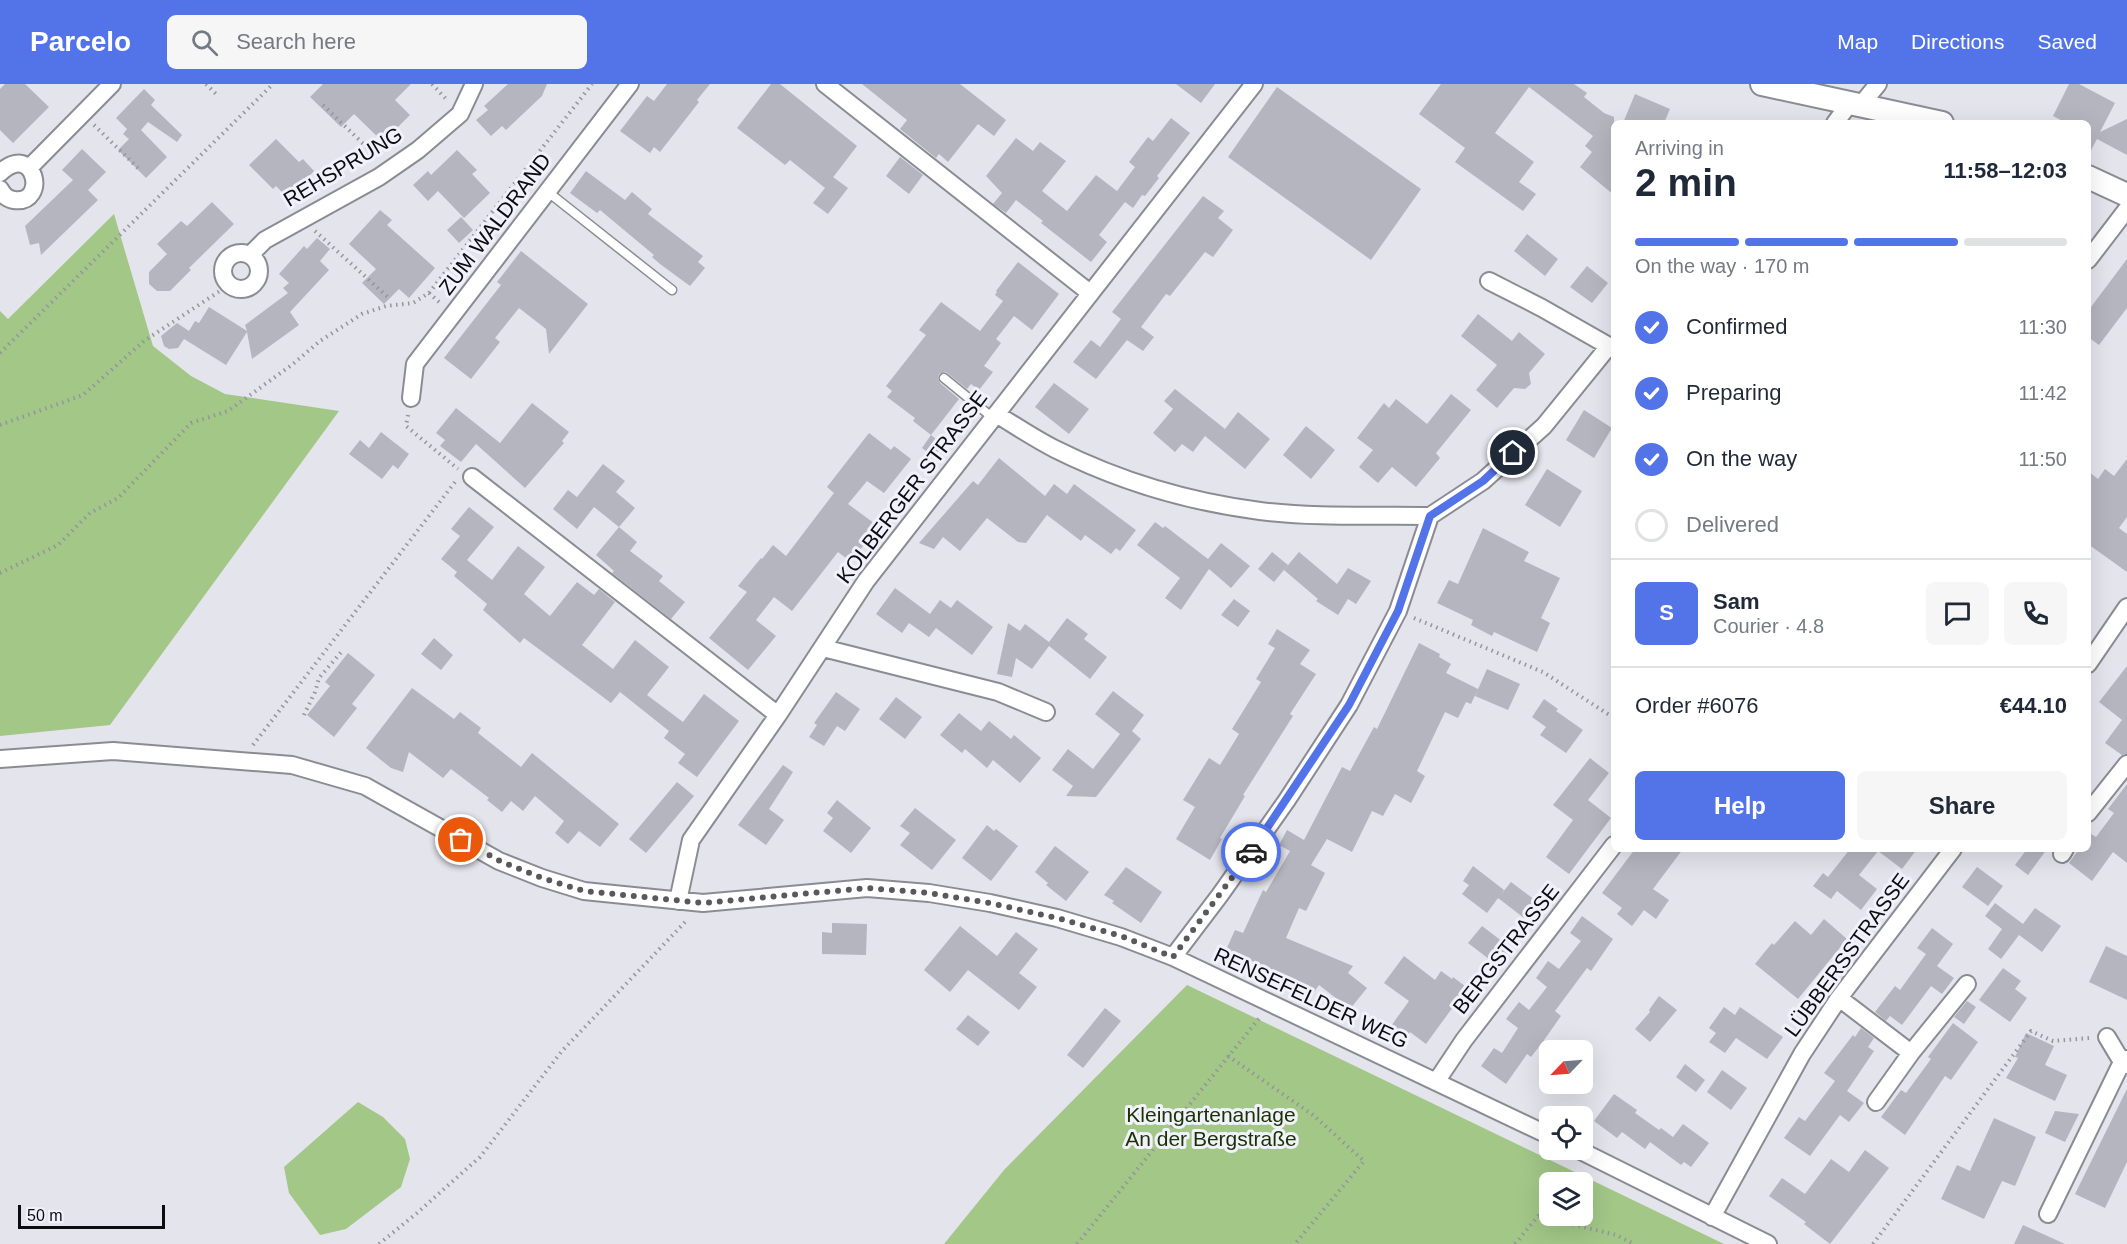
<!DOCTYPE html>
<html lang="en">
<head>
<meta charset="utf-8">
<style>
	:root { --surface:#fff; --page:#f6f6f7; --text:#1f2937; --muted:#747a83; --line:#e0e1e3; --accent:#5373e8 }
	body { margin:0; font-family:Helvetica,sans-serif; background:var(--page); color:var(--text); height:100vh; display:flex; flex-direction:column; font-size:22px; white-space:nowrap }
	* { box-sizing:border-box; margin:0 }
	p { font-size:20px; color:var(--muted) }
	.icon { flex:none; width:33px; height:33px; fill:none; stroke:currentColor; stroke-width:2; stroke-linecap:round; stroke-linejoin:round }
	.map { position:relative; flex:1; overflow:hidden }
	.drawer { position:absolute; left:1611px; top:36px; width:480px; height:732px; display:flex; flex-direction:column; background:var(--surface); border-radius:9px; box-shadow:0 6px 24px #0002 }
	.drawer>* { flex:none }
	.needle { width:39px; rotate:245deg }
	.buttons { position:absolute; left:1539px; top:956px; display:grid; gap:12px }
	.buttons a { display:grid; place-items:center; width:54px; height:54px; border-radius:9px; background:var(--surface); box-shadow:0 6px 24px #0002; font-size:30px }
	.scale { position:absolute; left:18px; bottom:15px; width:147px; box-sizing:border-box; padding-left:6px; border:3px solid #0c0c0f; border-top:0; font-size:16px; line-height:21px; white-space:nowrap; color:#0c0c0f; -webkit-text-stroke:4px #f1f1fb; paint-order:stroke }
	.pin { position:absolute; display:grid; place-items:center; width:51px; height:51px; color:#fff; margin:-26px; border:3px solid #fff; border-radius:50%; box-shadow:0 2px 6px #0007 }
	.courier { position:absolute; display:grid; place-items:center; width:60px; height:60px; margin:-30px; border:4px solid #5373e8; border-radius:50%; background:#fff; color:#222; box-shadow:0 2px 8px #0007 }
	.overview em { font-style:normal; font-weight:800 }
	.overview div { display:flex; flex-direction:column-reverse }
	.overview { display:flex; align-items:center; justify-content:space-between; height:102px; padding:0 24px }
	h1 { font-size:39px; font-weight:800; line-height:45px }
	.bar { display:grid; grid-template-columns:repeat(4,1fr); gap:9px 6px; align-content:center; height:72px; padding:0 24px }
	.bar i { height:8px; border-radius:4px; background:var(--line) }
	.bar .selected { background:var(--accent) }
	.bar p { grid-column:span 4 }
	.line { display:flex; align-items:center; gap:15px; padding:0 24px; border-top:2px solid var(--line) }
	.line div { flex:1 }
	.round { display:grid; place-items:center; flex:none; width:63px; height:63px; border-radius:9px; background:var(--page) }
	ol { padding:0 24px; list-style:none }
	li { display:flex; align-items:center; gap:18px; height:66px }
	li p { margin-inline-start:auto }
	li .icon { padding:6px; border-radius:50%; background:var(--accent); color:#fff; stroke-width:4 }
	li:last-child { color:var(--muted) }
	li i { width:33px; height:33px; border:3px solid var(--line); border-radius:50% }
	.button { display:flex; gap:12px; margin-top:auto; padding:12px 24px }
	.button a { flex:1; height:69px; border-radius:9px; background:var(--accent); color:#fff; font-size:24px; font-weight:800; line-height:69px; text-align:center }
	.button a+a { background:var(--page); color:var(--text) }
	header { display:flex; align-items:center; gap:36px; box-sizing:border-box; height:84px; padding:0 30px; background:var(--accent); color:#fff }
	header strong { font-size:28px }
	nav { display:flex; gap:33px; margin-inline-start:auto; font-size:21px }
	.search { width:420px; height:54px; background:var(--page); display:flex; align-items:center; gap:15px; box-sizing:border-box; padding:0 21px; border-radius:9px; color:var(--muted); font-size:22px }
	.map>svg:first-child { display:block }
	.green { fill:#a2c787; fill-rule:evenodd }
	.building { fill:#b4b5be }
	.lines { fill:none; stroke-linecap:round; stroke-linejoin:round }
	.service-casing { stroke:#8b8b94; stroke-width:11 }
	.minor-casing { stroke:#8b8b94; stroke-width:20 }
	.secondary-casing { stroke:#8b8b94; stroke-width:26 }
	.path { stroke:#95959c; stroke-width:4; stroke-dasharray:1.5 4.5; stroke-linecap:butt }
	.service { stroke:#fff; stroke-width:8 }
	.minor { stroke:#fff; stroke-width:16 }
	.secondary { stroke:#fff; stroke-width:22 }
	.done { stroke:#58585d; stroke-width:6; stroke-dasharray:0 10.8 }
	.route { stroke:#5373e8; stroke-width:8 }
	.labels { text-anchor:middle; stroke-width:6; stroke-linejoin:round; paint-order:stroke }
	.street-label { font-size:21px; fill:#0c0c0f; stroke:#f1f1fb }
	.park-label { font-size:21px; fill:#193200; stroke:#f1f1fb }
</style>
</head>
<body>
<header>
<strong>Parcelo</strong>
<div class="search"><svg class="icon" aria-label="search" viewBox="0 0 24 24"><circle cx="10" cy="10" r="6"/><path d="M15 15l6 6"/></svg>Search here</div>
<nav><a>Map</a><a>Directions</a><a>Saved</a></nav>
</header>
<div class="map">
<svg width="2127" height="1160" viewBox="0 0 2127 1160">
	<rect width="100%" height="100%" fill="#e4e4ed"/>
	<path class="green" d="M114,130L153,262L191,292L225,310L339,327L110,641L0,652V227L8,235Z
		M1187,901L1724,1160H944L1004,1086ZM1550,1098H1582V1131H1550Z
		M358,1018L383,1033L405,1055L410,1075L401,1103L346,1145L320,1151L289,1109L284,1083Z"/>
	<path class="building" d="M5,0H25L49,23L13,59L0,46V5Z
		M323,0H411L395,16L410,31L383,58L354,30L341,43L310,13Z
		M508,0H547L542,12L506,46L502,42L491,52L476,36L488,26L484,22Z
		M667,0H710L697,16L699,18L660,68L654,63L650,69L620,47L647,12L654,17Z
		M771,0H780L857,62L831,96L833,93L848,104L828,130L813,119L825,104L790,76L785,81L737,44Z
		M862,0H960L1006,36L994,52L978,40L948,78L939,70L936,74L900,45L907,36Z
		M1176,0H1215L1201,19Z
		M1441,0H1574L1587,9L1584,13L1604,29L1614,33V111L1580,83L1592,68L1585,62L1593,52L1529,3L1495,49L1534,78L1519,98L1536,110L1523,127L1455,78L1465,64L1419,30Z
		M2069,0H2079L2115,19L2100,48L2127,35V71L2097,55L2088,72V39H2066L2053,32Z
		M1277,3L1421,105L1371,176L1228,73Z
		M144,5L155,16L151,21L182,51L177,58L148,38L141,46L167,73L146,94L118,66L129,55L123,50L127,45L116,34Z
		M1635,10L1670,25L1664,39H1623Z
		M1171,34L1190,49L1157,92L1159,94L1145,112L1142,111L1133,124L1125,118L1099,151L1107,158L1091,178L1041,139L1043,137L1016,116L1006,129L993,120L1002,109L986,92L1016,54L1033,67L1040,58L1066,77L1042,107L1067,127L1096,91L1117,107L1135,83L1129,78L1148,53L1153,57Z
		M276,55L299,78L303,75L314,87L288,114L276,102L273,105L249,81Z
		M82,65L106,88L88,106L98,116L41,171L39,159L30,161L25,142L73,96L62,86Z
		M457,66L477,86L472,90L490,109L464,134L438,107L428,117L413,101L428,87L431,91Z
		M900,73L923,91L909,110L886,92Z
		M586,87L625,116L632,108L652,125L648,130L703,172L698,178L705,184L690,202L660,180L652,173L654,171L600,126L597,129L570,109Z
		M1203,112L1224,127L1218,134L1233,146L1213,173L1205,168L1170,212L1166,210L1141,243L1154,253L1143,267L1127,256L1096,295L1073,278L1091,256L1100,263L1121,235L1112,228Z
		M212,118L234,140L189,184L191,186L170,207H157L149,200V188L167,170L157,160L181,137L187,142Z
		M380,126L392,136L387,141L435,184L409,214L399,205L384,220L362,199L376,185L349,160Z
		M461,133L473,146L459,159L447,146Z
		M1527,150L1558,175L1545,192L1514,167Z
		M317,154L330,165L320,177L329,186L290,228L299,241L252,275L247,248L226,281L184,255L178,264L169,265L164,262L161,252L177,239L189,247L195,237L199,239L209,223L247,247L245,241L288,209L283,204L289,199L279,190L304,162L307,165Z
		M521,167L588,220L549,270L546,245L519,224L495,254L500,258L471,295L444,274L501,201L497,198Z
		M2127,175V224L2099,261L2088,253V227Z
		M1018,178L1059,210L1032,246L1014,232L996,255L1001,259L984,282L993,288L979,306L971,300L967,305L946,288L939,290L938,294L940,299L959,315L931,351L913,337L915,334L887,313L892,307L886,302L926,251L919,246L941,218L980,247L1003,217L995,211L997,208L996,207Z
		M1587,182L1608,199L1592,219L1570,203Z
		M1478,230L1512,257L1519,248L1545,270L1529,289L1531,300L1525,305L1514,304L1497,324L1476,306L1497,281L1461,252Z
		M1054,299L1089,325L1069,350L1035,323Z
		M1175,305L1225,345L1238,328L1270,355L1245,385L1205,352L1193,368L1182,360L1175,368L1153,349L1173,325L1164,317Z
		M1451,310L1471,326L1436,369L1440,374L1416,403L1392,383L1378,399L1359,383L1373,366L1357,354L1384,319L1389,324L1396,315L1427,340Z
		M532,319L569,348L562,357L564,359L525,404L476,360L461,378L440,362L445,356L436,349L456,324L500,359Z
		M1584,326L1612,344L1594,374L1566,356Z
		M1306,342L1335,366L1311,395L1283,371Z
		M381,348L409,370L398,385L393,381L382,395L349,370L360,356L369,364Z
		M869,349L891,366L894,362L911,375L884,409L867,397L848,420L878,442L851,478L838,468L792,527L774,513L756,536L776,552L748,586L709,554L747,508L738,502L761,474L762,475L773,461L786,472L799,455L834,409L827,403Z
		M931,351L943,361L934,373L922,364Z
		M999,374L1045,412L1054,400L1067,410L1074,400L1136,446L1120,467L1116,464L1111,470L1085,451L1081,457L1047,431L1026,459L1018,458L987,434L960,467L943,453L934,465L919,459L973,397L978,401Z
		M2127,375V433L2119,444L2127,450V488L2088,460V387L2098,395L2105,385L2114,392Z
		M603,380L625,397L616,408L635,424L619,443L594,423L577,445L553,425L568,406L577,413Z
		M1547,385L1582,407L1560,443L1525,421Z
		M469,423L494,443L467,476L492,496L518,462L545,483L524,510L550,532L577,498L594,511L599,505L615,518L582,561L613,585L635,556L669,583L647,611L683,638L704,610L739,637L697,693L678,679L685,670L664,654L669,647L620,608L611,619L524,554L520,559L483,526L487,520L454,492L457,488L441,475L460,452L451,445Z
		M1155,438L1163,444L1165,442L1208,475L1221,459L1250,482L1231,504L1209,485L1181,526L1165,514L1180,494L1137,461Z
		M619,443L637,458L630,467L663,492L659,497L685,518L671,535L612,489L614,487L596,471Z
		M1483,444L1529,468L1524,477L1560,494L1541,534L1550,539L1537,568L1494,548L1492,552L1471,541L1473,536L1437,519L1449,496L1458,500Z
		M1272,468L1288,481L1274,498L1258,485Z
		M1299,468L1337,500L1348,484L1371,497L1356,520L1348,515L1338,531L1316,517L1318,515L1284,486Z
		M895,504L930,530L940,516L951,524L957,516L993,543L972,571L936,544L929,553L909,539L902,549L876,530Z
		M1234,515L1250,527L1238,543L1221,531Z
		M1067,534L1088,550L1084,555L1107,573L1090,595L1049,562L1032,585L1016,574L1012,593L997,590L1008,539L1020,547L1025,540L1049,558Z
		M1277,545L1310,566L1300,580L1316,590L1290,630L1293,632L1243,711L1245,712L1220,754L1222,755L1210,776L1176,755L1195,723L1183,716L1209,674L1220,681L1239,650L1232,645L1261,598L1256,595L1275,564L1268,560Z
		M434,554L453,571L441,586L421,570Z
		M1419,559L1440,570L1439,573L1451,580L1446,589L1478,605L1471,620L1466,618L1458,634L1445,628L1417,687L1425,692L1411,719L1395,710L1383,732L1372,727L1352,768L1327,755L1311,781L1325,789L1306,827L1299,824L1286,854L1353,882L1348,889L1367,904L1350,925L1319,901L1310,914L1292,907L1296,896L1226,866L1235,846L1243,849L1263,806L1266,808L1290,767L1279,761L1287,746L1304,756L1342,683L1350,687L1374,643L1377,645Z
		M348,569L375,591L352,620L357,624L334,653L307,631L330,602L325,598Z
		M2127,582V670L2122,671L2105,659L2122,636L2099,618Z
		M1487,585L1520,600L1508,626L1475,612Z
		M412,604L454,635L460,628L481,644L478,649L521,683L532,669L619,740L600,763L579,747L568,760L555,749L564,737L535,712L523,727L511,717L502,728L487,716L489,714L451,685L443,694L409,668L403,688L391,684L366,664Z
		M1113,607L1144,631L1132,647L1141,655L1096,713L1066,712L1073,702L1052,686L1068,665L1093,685L1111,662L1120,650L1095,630Z
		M836,608L860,625L845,647L837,642L824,662L809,653L817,641L814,639Z
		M896,613L922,633L905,655L879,635Z
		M1544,615L1558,625L1556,627L1583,646L1566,669L1540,651L1546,643L1532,633Z
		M959,629L981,647L989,637L1011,655L1014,651L1041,674L1020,699L993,676L987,684L965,665L962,669L940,651Z
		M1590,674L1609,689L1588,716L1611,734L1569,790L1546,773L1573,736L1553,721Z
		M783,681L793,688L769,725L784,736L766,761L738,741Z
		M677,698L694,712L646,769L629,755Z
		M2127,700V779L2113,768L2092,797L2069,779L2079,765H2088V748L2096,753L2114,729L2108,725Z
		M837,716L871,744L851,769L823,747L833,734L827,729Z
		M915,724L956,756L932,786L900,761L910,749L900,742Z
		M987,741L994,747L996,745L1018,762L991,797L962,774Z
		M1055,762L1089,788L1066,817L1046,801L1048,799L1035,788Z
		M1635,765H1683L1653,805L1669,816L1656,835L1644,826L1632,842L1617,830L1622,824L1602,809Z
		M1850,765H1917L1902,785L1878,767L1859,791L1877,805L1861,826L1837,807L1831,815L1813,802L1823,789L1828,793Z
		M2027,765H2047L2028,791L2015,781Z
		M1473,782L1504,806L1487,829L1462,810L1469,801L1463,797Z
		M1126,783L1162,808L1141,839L1112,819L1114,817L1104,811Z
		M1977,783L2003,802L1988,822L1962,803Z
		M1511,798L1544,823L1532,840L1498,814Z
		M1995,819L2023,840L2035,824L2061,842L2042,868L2019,851L2001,875L1988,865L2002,845L1985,832Z
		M1582,832L1613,855L1591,887L1587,884L1555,927L1561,932L1542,959L1531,973L1527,970L1506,1000L1481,982L1494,964L1502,969L1518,944L1506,935L1519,918L1529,926L1547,903L1536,894L1548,877L1559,885L1581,857L1570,849Z
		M1824,835L1847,855L1798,915L1755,880L1772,859L1774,861L1795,837L1811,851Z
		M832,839L867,840L866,871L822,870V848L832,849Z
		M960,842L997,872L1016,848L1038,865L1019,889L1037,903L1019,926L968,886L950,908L924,886Z
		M1482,842L1511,864L1498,882L1468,859Z
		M1932,844L1953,860L1937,882L1954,894L1942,910L1931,902L1902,941L1890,932L1886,937L1875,928L1895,902L1900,906L1926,870L1917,864Z
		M2106,862L2127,872V916L2089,898Z
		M1404,872L1435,896L1441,887L1452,895L1453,893L1474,909L1460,928L1453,923L1426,960L1410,948L1407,953L1391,942L1409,917L1384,899Z
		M2003,884L2021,897L2015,905L2027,914L2010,938L1979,916Z
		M1659,912L1677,926L1650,958L1635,945L1650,928L1649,926Z
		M1967,917L1976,923L1964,940L1954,933Z
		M1724,923L1735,931L1740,923L1783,953L1767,975L1736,954L1725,969L1709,958L1716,949L1709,944Z
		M1105,924L1121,937L1083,984L1067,971Z
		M968,931L990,948L978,962L956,945Z
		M1953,939L1978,958L1951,996L1945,992L1905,1051L1881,1033L1901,1006L1906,1009L1931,975L1928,973Z
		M1861,944L1874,954L1868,963L1874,967L1847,1007L1864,1019L1849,1038L1840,1031L1810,1072L1784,1054L1799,1033L1805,1037L1835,997L1824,989L1853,951L1855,953Z
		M2026,949L2054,962L2045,981L2067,991L2055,1017L2006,994L2018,974L2015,973Z
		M1685,980L1705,996L1696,1008L1676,993Z
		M1722,986L1747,1004L1731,1026L1707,1008Z
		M2127,1005V1078L2105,1124L2075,1110Z
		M1614,1010L1637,1026L1635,1029L1659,1046L1661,1044L1673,1053L1683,1040L1709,1059L1691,1083L1684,1078L1681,1081L1650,1058L1645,1065L1622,1048L1617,1054L1594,1037Z
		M2055,1027L2079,1030L2065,1058L2045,1049Z
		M1994,1034L2036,1053L2015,1102L2002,1097L1984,1135L1941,1115L1957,1081L1970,1087Z
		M1865,1066L1889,1084L1830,1160L1804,1140L1806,1138L1769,1112L1782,1094L1805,1110L1831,1075L1849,1088Z
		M2023,1141L2065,1160H2014Z"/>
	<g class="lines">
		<defs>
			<path id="service" d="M548,108L672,206
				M944,294L993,334"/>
			<path id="minor" d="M825,0L1090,209
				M1860,22L1878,0
				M1835,39L1850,19
				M29,84L112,0
				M0,89C35,56 49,121 14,116C7,115 3,111 0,105
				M223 187a18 18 0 1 1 36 0a18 18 0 1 1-36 0Z
				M250,171L265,156L379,93L418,66L460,30L474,0
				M2088,176L2127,125
				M1489,197L1542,224L1614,265
				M411,314L415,280L630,0
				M996,330C1016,342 1035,355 1055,365C1119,397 1190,418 1260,427C1316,434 1374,431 1430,432
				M472,393L778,631
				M823,564L998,608L1046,628
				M2088,580L2127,523
				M0,675L113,667L292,681L365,702L499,777L542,794L584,807L703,819L867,804L929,809L990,819L1057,834L1121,853L1173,873L1550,1052
				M2088,729L2127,680
				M2062,770L2065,765
				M678,817L691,756L778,631L866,497L1254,0
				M1173,873L1220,811L1287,716L1349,621L1398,527L1430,432L1483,397L1544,342L1609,262
				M1839,914L1911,969
				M2107,953L2122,978L2127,981
				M1436,998L1464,956L1614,761
				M1876,1018L1911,969L1967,900
				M1577,1065L1768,1160
				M2048,1130L2122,978L2127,975
				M1712,1133L1802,970L1839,914L1953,765"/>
			<path id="secondary" d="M1762,0L1942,39
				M2088,93L2127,111"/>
		</defs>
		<use href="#service" class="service-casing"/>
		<use href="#minor" class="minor-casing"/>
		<use href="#secondary" class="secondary-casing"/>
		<path class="path" d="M206,0L216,10
			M432,0L447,16
			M323,21L377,73
			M94,41L140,86
			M315,147L390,215
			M429,209L440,219
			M0,269L273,0
			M408,331L406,342L458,385
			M0,341L83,311L144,257L229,201
			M0,489L58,461L90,429L118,414L191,339L228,327L293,280L320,257L362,230L386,222L413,219L429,209L592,0
			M1414,534L1543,588L1614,634
			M304,631L315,608L319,594L343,566
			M253,661L455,398
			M1228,972L1313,1031L1364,1077L1295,1160
			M379,1160L417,1129L480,1073L562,967L688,835
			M1077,1160L1261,932
			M1515,1160L1538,1132L1616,1151L1634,1160
			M1873,1160L2031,947L2053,957L2090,954"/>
		<use href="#service" class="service"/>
		<use href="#minor" class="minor"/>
		<use href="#secondary" class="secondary"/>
	</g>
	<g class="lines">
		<path class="done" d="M461,756L500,777L542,794L584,807L703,819L867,804L929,809L990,819L1057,834L1121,852L1173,873L1251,768"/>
		<path class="route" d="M1251,768L1349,621L1398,527L1430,432L1483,397L1513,369"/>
	</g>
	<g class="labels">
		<g class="street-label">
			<text transform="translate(343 83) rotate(-31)" y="7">REHSPRUNG</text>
			<text transform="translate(495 140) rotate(-53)" y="7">ZUM WALDRAND</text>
			<text transform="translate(912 403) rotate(-53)" y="7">KOLBERGER STRASSE</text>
			<text transform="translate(1506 865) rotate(-52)" y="7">BERGSTRASSE</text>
			<text transform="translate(1847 871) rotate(-54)" y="7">LÜBBERSSTRASSE</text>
			<text transform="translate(1311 914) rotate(25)" y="7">RENSEFELDER WEG</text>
		</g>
		<g class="park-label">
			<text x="1211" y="1038">Kleingartenanlage<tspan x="1211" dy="24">An der Bergstraße</tspan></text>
		</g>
	</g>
</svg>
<div class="buttons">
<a><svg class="needle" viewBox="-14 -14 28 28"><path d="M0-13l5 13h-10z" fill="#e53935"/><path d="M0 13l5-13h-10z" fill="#747a83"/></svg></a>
<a><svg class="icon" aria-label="locate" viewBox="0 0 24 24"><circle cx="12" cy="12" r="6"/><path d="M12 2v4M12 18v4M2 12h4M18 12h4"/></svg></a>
<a><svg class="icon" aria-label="layers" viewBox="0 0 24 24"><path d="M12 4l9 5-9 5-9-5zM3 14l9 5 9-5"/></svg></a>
</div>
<div class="scale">50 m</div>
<div class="pin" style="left:461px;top:756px;background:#ea580c"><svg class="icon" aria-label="bag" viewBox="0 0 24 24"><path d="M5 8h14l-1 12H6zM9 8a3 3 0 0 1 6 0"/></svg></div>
<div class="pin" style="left:1513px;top:369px;background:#1f2937"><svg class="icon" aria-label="home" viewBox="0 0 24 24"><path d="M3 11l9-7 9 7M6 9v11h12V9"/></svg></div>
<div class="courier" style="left:1251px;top:768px"><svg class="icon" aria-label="car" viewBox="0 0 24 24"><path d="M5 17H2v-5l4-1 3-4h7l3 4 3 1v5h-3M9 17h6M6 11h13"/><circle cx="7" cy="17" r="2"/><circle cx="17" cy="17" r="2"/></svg></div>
<section class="drawer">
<div class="overview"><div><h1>2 min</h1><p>Arriving in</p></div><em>11:58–12:03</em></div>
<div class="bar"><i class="selected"></i><i class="selected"></i><i class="selected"></i><i></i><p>On the way · 170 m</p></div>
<ol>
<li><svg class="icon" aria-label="check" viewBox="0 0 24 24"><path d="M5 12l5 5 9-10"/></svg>Confirmed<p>11:30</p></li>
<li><svg class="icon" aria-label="check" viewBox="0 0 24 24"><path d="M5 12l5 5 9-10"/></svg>Preparing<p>11:42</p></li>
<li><svg class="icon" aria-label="check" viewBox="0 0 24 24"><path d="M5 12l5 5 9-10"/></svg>On the way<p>11:50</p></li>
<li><i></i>Delivered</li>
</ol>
<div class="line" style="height:108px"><b class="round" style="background:var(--accent);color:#fff">S</b><div><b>Sam</b><p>Courier · 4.8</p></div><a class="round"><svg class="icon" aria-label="chat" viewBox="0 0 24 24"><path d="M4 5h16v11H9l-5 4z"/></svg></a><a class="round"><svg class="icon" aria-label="phone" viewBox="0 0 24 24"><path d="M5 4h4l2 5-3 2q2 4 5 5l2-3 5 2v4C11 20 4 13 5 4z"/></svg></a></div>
<div class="line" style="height:78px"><div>Order #6076</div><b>€44.10</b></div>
<div class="button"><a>Help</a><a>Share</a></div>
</section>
</div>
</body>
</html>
